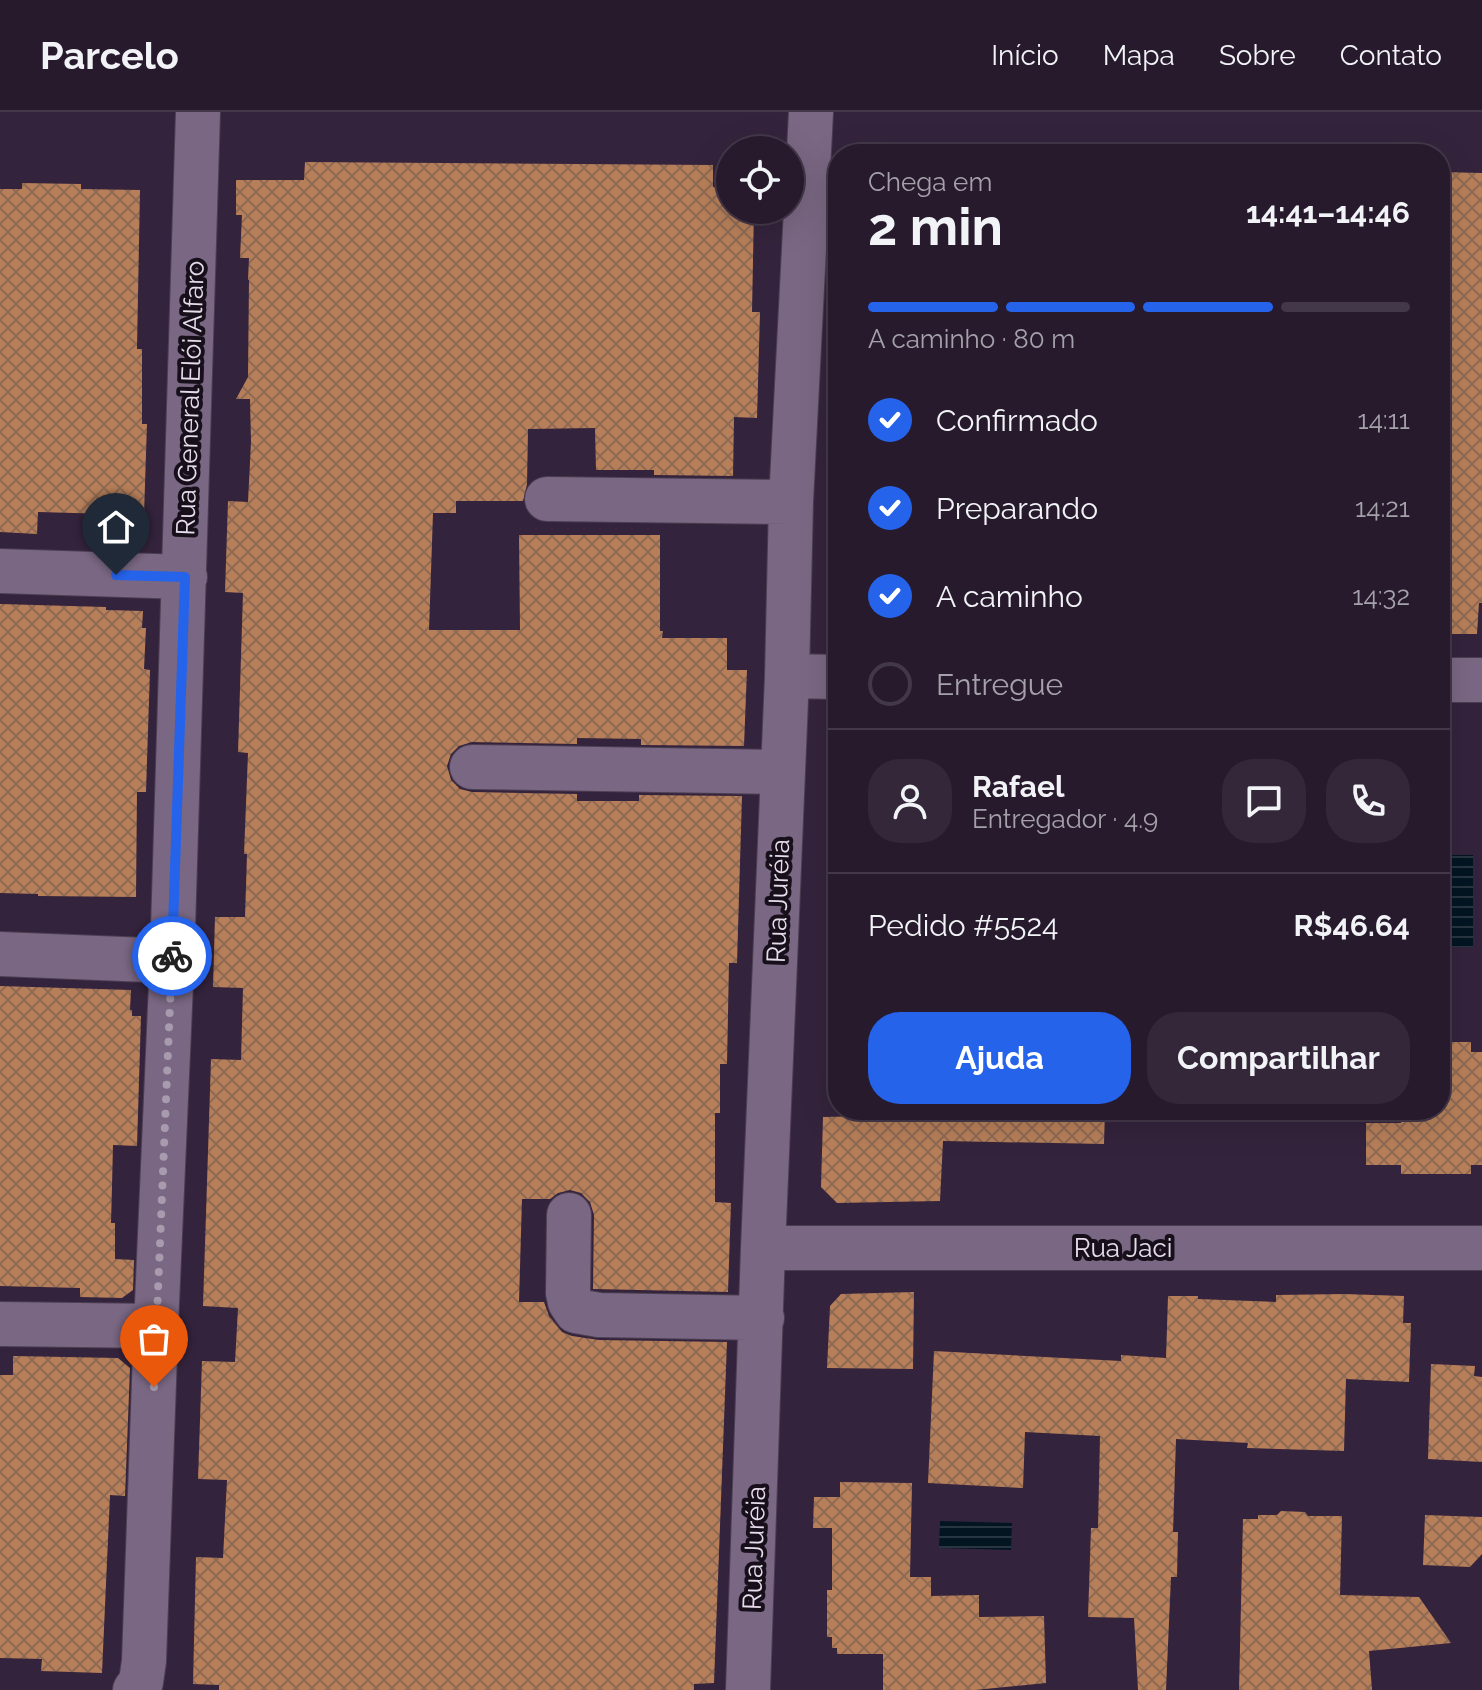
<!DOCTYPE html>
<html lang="pt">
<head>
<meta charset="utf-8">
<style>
	:root { --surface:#271a2d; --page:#332739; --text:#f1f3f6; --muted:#a4a1aa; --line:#433849; --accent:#2563eb }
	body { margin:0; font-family:Raleway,sans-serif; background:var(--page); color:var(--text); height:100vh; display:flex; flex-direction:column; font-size:30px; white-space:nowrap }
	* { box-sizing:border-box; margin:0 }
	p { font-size:26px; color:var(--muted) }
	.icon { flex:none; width:44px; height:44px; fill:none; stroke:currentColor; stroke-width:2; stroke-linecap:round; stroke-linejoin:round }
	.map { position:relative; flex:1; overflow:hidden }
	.drawer { position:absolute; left:828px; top:32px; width:622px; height:976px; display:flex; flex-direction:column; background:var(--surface); border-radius:32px; box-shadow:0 8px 32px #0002,0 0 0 2px var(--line) }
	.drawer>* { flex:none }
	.buttons { position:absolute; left:716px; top:24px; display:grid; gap:16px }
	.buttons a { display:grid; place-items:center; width:88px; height:88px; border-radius:50%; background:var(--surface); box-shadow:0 8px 32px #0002,0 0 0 2px var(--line); font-size:40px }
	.pin { position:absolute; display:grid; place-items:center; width:68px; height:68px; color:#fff; margin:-82px -34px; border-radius:50% 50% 50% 0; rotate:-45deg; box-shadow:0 0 8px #0007 }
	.pin .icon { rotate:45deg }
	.courier { position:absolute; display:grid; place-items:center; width:80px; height:80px; margin:-40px; border:6px solid #2563eb; border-radius:50%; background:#fff; color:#222; box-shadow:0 2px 10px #0007 }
	.head em { font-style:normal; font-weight:700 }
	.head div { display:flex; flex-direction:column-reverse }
	.head { display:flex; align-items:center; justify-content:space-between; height:136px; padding:0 40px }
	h1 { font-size:52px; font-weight:700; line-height:60px }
	.bar { display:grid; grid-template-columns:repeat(4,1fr); gap:12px 8px; align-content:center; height:96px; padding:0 40px }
	.bar i { height:10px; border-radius:6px; background:var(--line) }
	.bar .on { background:var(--accent) }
	.bar p { grid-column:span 4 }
	.line { display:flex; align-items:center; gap:20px; padding:0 40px; border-top:2px solid var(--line) }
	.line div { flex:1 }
	.round { display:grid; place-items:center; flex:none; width:84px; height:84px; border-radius:32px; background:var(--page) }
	ol { padding:0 40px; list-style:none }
	li { display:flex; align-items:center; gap:24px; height:88px }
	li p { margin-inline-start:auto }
	li .icon { padding:8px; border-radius:50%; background:var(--accent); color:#fff; stroke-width:4 }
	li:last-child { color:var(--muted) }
	li i { width:44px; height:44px; border:4px solid var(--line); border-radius:50% }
	.cta { display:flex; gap:16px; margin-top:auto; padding:16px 40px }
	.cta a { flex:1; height:92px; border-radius:32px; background:var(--accent); color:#fff; font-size:32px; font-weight:700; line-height:92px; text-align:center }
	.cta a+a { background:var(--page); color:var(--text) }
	header { display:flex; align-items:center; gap:48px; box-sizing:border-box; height:112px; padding:0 40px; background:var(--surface); border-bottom:2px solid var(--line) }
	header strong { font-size:38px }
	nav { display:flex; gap:44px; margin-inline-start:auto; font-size:28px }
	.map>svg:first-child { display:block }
	.water { fill:url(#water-rules) }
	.building { fill:url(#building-cross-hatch) }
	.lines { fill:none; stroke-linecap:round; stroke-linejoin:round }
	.minor-casing { stroke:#4c3e52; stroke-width:46 }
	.minor { stroke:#7a6783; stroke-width:44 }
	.done { stroke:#a89bae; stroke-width:8; stroke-dasharray:0 14.4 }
	.route { stroke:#2563eb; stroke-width:10 }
	.labels { text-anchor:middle; stroke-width:8; stroke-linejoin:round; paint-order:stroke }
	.street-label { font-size:26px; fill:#e7dcec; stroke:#17101b }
</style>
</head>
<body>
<header>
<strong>Parcelo</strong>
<nav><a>Início</a><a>Mapa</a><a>Sobre</a><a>Contato</a></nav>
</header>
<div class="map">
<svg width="1482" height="1578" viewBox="0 0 1482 1578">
	<defs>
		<pattern id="water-rules" width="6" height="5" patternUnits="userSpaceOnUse" patternTransform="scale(2)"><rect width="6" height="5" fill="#031521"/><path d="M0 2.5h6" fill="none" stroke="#283641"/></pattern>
		<pattern id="building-cross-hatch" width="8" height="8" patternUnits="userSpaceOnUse" patternTransform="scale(2)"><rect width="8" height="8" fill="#b77f59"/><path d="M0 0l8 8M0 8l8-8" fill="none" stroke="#8f6a53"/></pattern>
	</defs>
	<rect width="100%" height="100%" fill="#34233c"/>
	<path class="water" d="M1440,743H1473V835H1440Z
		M940,1409L1012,1411L1011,1438L939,1436Z"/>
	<path class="building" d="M305,50L713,53V75H730V98H754L752,200H760L757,306L734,305L733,364L654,363V358H596L595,316L528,317L527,372L523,389H456V401H433L429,518H520L519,423H660V519H663L662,526H727V558H747L744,634L641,633V627L577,626V632L472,630L459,634L451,642L447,654L451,668L460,677L472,680L577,682V689H639V683L742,684L737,851H729L727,952H720V1001H715V1090L731,1091L728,1180L593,1177L594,1103L590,1090L581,1081L570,1078L558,1081L550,1087H522L519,1190H544L549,1204L562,1220L572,1224L599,1228L727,1230L714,1571L694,1572V1578H219V1573L193,1572L196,1445L223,1446L227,1368L198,1367L202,1249L235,1250L238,1196L203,1194L211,947L241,948L243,876L213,875L215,805H245L247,742H244L248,641L238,640L243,481L225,480L228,389L248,390L251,330L250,287H236L248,265L249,168H248L249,146H240L242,103H236V68H304Z
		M1441,60L1482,61V491H1479L1477,522H1440V483H1446L1451,347H1442L1444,306H1440Z
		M22,71L81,72V77L140,78L137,237H142V312H147L144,403L38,400L37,422L0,420V77H22Z
		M0,492L106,495V498L143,499L142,516H146L144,557L150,558L146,680H137L136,785L38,784V782L0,781Z
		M0,874L131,878L130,898H132V904H141L137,1034L113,1033L112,1074L111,1111H115V1147L134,1148L133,1178L122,1186L80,1185V1176L0,1174Z
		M1440,930H1471V940H1482V1053H1471V1062H1401V1053H1366V1011H1401V998H1440Z
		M915,998H1105L1104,1032L943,1029L940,1089L837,1091L821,1075L823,1005L915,1003Z
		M914,1180L913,1257L827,1256L830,1194L841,1182Z
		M1344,1182L1404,1184L1403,1211H1411L1409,1270L1346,1267L1344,1339L1247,1336L1248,1331L1176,1327L1173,1420H1178L1177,1465H1171L1166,1578H1138L1134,1506L1088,1505L1091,1416H1098L1100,1324L1025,1320L1023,1376L928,1371L934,1239L1121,1249V1243L1166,1246L1168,1184H1198V1187L1276,1190V1183Z
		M13,1244L118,1246L130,1256L125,1384L110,1383L102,1561L41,1559L42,1547L0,1546V1263H13Z
		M1431,1252L1475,1254L1474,1264L1482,1265V1350L1428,1347Z
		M840,1370L912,1371L910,1465H931V1484L979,1483V1505L1044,1504L1046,1571L975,1578H883V1542H837V1536H832V1525H827V1478H832V1416H813L814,1385H840Z
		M1281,1399L1305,1400L1308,1404H1342L1340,1483L1419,1485L1451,1531L1369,1539L1372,1578H1239L1243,1407H1258V1403H1277Z
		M1425,1403L1482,1405V1442L1470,1455L1423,1453Z"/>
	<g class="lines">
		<defs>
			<path id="minor" d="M547,387L791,390
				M0,459L185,465
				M787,564L838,565
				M1440,568H1482
				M472,655L783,660
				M0,842L172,849
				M569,1103L568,1181L570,1190L576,1199L599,1203L762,1206
				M763,1136H1482
				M0,1212L156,1214
				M135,1578L141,1570L144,1549L156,1214L172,849L198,0
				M748,1578L763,1136L787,564L791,390L811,0"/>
		</defs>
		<use href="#minor" class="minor-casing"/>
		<use href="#minor" class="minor"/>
	</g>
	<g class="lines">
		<path class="done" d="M154,1275L172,844"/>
		<path class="route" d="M116,463L185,465L172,844"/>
	</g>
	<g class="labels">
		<g class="street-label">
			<text transform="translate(190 286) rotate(-88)" y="9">Rua General Elói Alfaro</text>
			<text transform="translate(778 789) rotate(-88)" y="9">Rua Juréia</text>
			<text x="1123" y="1145">Rua Jaci</text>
			<text transform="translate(754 1436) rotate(-88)" y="9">Rua Juréia</text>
		</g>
	</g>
</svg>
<div class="buttons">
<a><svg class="icon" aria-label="locate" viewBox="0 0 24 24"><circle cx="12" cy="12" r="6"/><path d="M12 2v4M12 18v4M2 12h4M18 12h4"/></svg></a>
</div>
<div class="pin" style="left:154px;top:1275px;background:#ea580c"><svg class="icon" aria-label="bag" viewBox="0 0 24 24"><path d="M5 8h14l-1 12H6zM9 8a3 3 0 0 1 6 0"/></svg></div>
<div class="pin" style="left:116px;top:463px;background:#1f2937"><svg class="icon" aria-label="home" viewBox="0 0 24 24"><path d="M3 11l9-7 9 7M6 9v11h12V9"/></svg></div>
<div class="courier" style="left:172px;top:844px"><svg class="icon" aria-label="bike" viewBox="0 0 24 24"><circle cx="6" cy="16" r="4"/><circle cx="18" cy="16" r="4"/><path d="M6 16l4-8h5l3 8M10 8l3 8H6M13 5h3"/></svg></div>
<section class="drawer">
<div class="head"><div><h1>2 min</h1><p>Chega em</p></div><em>14:41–14:46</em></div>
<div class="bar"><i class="on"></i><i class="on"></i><i class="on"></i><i></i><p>A caminho · 80 m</p></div>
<ol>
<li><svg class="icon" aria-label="check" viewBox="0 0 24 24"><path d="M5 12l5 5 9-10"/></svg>Confirmado<p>14:11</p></li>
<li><svg class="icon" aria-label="check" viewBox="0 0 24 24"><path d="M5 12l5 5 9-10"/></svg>Preparando<p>14:21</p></li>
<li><svg class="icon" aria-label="check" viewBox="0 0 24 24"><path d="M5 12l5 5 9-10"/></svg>A caminho<p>14:32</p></li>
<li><i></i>Entregue</li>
</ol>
<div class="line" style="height:144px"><a class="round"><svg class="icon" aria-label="person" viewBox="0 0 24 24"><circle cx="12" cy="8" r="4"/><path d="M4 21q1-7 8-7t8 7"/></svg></a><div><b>Rafael</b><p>Entregador · 4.9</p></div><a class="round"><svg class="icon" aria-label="chat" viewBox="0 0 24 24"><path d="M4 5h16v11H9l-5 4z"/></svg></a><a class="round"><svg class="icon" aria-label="phone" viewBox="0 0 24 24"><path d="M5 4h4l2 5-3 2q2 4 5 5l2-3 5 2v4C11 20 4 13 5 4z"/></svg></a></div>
<div class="line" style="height:104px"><div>Pedido #5524</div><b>R$46.64</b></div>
<div class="cta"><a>Ajuda</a><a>Compartilhar</a></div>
</section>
</div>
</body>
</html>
